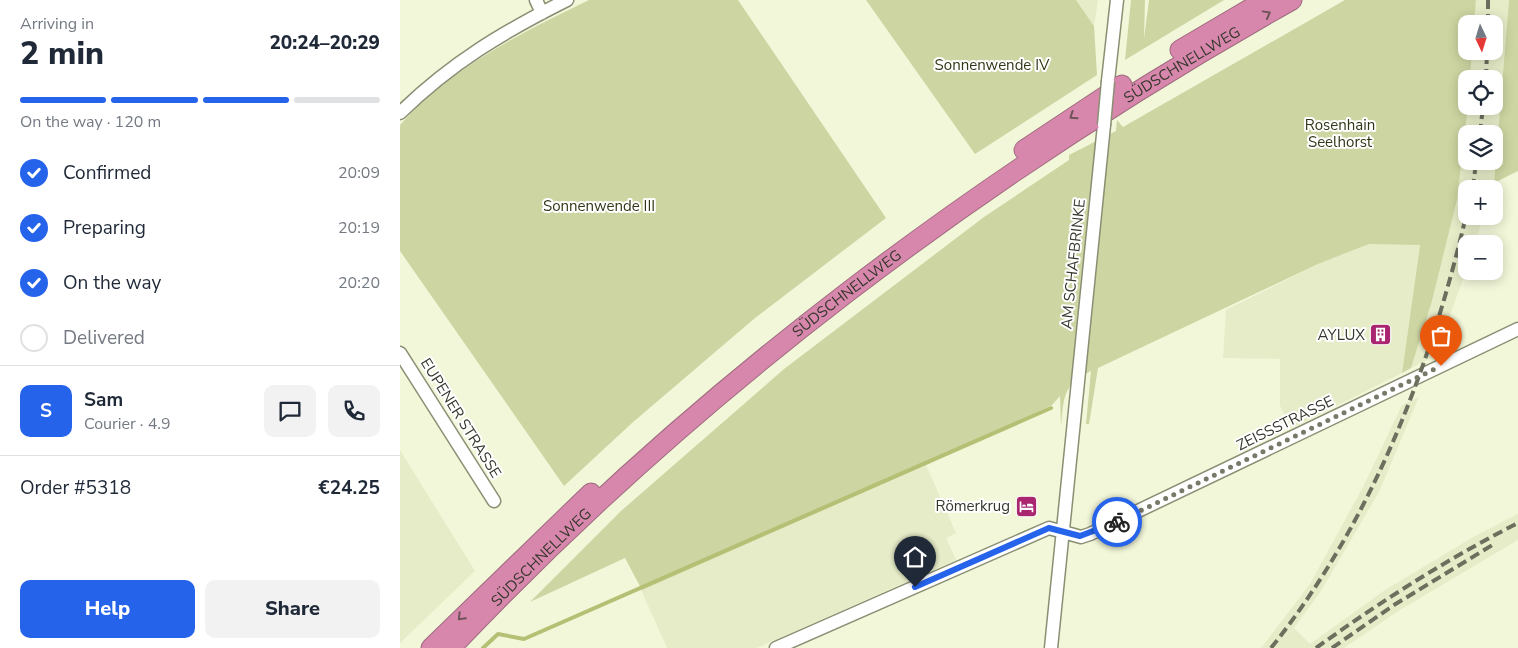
<!DOCTYPE html>
<html lang="en">
<head>
<meta charset="utf-8">
<style>
	:root { --surface:#fff; --page:#f2f2f3; --text:#1f2937; --muted:#747a83; --line:#e0e1e3; --accent:#2563eb }
	body { margin:0; font-family:"Nunito Sans",sans-serif; background:var(--page); color:var(--text); height:100vh; display:flex; flex-direction:column; font-size:19px; white-space:nowrap }
	* { box-sizing:border-box; margin:0 }
	p { font-size:16px; color:var(--muted) }
	.icon { flex:none; width:28px; height:28px; fill:none; stroke:currentColor; stroke-width:2; stroke-linecap:round; stroke-linejoin:round }
	.map { position:relative; flex:1; overflow:hidden }
	.drawer { display:flex; flex-direction:column; background:var(--surface); width:400px }
	.drawer>* { flex:none }
	.needle { width:32px; rotate:176deg }
	.buttons { position:absolute; left:1058px; top:15px; display:grid; gap:10px }
	.buttons a { display:grid; place-items:center; width:45px; height:45px; border-radius:10px; background:var(--surface); box-shadow:0 2px 12px #0003; font-size:25px }
	.pin { position:absolute; display:grid; place-items:center; width:42px; height:42px; color:#fff; margin:-51px -21px; border-radius:50% 50% 50% 0; rotate:-45deg; box-shadow:0 0 5px #0007 }
	.pin .icon { rotate:45deg }
	.courier { position:absolute; display:grid; place-items:center; width:50px; height:50px; margin:-25px; border:4px solid #2563eb; border-radius:50%; background:#fff; color:#222; box-shadow:0 1px 6px #0007 }
	.headline em { font-style:normal; font-weight:800 }
	.headline div { display:flex; flex-direction:column-reverse }
	.headline { display:flex; align-items:center; justify-content:space-between; height:85px; padding:0 20px }
	h1 { font-size:32px; font-weight:800; line-height:38px }
	.bar { display:grid; grid-template-columns:repeat(4,1fr); gap:8px 5px; align-content:center; height:60px; padding:0 20px }
	.bar i { height:6px; border-radius:4px; background:var(--line) }
	.bar .active { background:var(--accent) }
	.bar p { grid-column:span 4 }
	.line { display:flex; align-items:center; gap:12px; padding:0 20px; border-top:1px solid var(--line) }
	.line div { flex:1 }
	.round { display:grid; place-items:center; flex:none; width:52px; height:52px; border-radius:10px; background:var(--page) }
	ol { padding:0 20px; list-style:none }
	li { display:flex; align-items:center; gap:15px; height:55px }
	li p { margin-inline-start:auto }
	li .icon { padding:5px; border-radius:50%; background:var(--accent); color:#fff; stroke-width:4 }
	li:last-child { color:var(--muted) }
	li i { width:28px; height:28px; border:2px solid var(--line); border-radius:50% }
	.action { display:flex; gap:10px; margin-top:auto; padding:10px 20px }
	.action a { flex:1; height:58px; border-radius:10px; background:var(--accent); color:#fff; font-size:20px; font-weight:800; line-height:58px; text-align:center }
	.action a+a { background:var(--page); color:var(--text) }
	main { display:flex; flex:1; min-height:0 }
	.map>svg:first-child { display:block }
	.built { fill:#e6ecc8; fill-rule:evenodd }
	.green { fill:#cdd5a2 }
	.lines { fill:none; stroke-linecap:round; stroke-linejoin:round }
	.stream { stroke:#b6c075; stroke-width:4 }
	.minor-casing { stroke:#8a8f74; stroke-width:15 }
	.highway-casing { stroke:#9f6b7f; stroke-width:21 }
	.minor { stroke:#fff; stroke-width:12 }
	.highway { stroke:#d887ac; stroke-width:19 }
	.rail { stroke:#6c6f5e; stroke-width:4; stroke-dasharray:10 5; stroke-linecap:butt }
	.minor-bridge-casing { stroke:#8a8f74; stroke-width:15; stroke-linecap:butt }
	.minor-bridge { stroke:#fff; stroke-width:12 }
	.oneway { stroke:#6e5359 }
	.done { stroke:#777a69; stroke-width:5; stroke-dasharray:0 9 }
	.route { stroke:#2563eb; stroke-width:6 }
	.labels { text-anchor:middle; stroke-width:4; stroke-linejoin:round; paint-order:stroke }
	.park-label { font-size:15px; fill:#323616; stroke:#fff }
	.street-label { font-size:15px; fill:#35372c; stroke:#fff }
	.poi-label { font-size:15px; fill:#35372c; stroke:#fff; text-anchor:end }
</style>
</head>
<body>
<main>
<section class="drawer">
<div class="headline"><div><h1>2 min</h1><p>Arriving in</p></div><em>20:24–20:29</em></div>
<div class="bar"><i class="active"></i><i class="active"></i><i class="active"></i><i></i><p>On the way · 120 m</p></div>
<ol>
<li><svg class="icon" aria-label="check" viewBox="0 0 24 24"><path d="M5 12l5 5 9-10"/></svg>Confirmed<p>20:09</p></li>
<li><svg class="icon" aria-label="check" viewBox="0 0 24 24"><path d="M5 12l5 5 9-10"/></svg>Preparing<p>20:19</p></li>
<li><svg class="icon" aria-label="check" viewBox="0 0 24 24"><path d="M5 12l5 5 9-10"/></svg>On the way<p>20:20</p></li>
<li><i></i>Delivered</li>
</ol>
<div class="line" style="height:90px"><b class="round" style="background:var(--accent);color:#fff">S</b><div><b>Sam</b><p>Courier · 4.9</p></div><a class="round"><svg class="icon" aria-label="chat" viewBox="0 0 24 24"><path d="M4 5h16v11H9l-5 4z"/></svg></a><a class="round"><svg class="icon" aria-label="phone" viewBox="0 0 24 24"><path d="M5 4h4l2 5-3 2q2 4 5 5l2-3 5 2v4C11 20 4 13 5 4z"/></svg></a></div>
<div class="line" style="height:65px"><div>Order #5318</div><b>€24.25</b></div>
<div class="action"><a>Help</a><a>Share</a></div>
</section>
<div class="map">
<svg width="1118" height="648" viewBox="0 0 1118 648">
	<rect width="100%" height="100%" fill="#f2f7d9"/>
	<path class="built" d="M676,0H698L694,26Z
		M1076,0H1109L1094,183L1092,189H1066V216H1083L1075,244H1066V271L1035,356L1011,368L1032,301L1057,200L1068,106H1094V79H1070L1072,51H1094V24H1074ZM1066,134H1094V161H1066Z
		M969,244H1020L1002,373L892,428L880,406V359L823,358L826,310L918,264Z
		M1019,397L979,492L921,591L894,628L910,644L985,590L1075,536L1118,514V540L1000,610L944,648H861L910,584L964,485L1002,405Z
		M0,450L75,571L0,643Z
		M526,465L556,533L546,538L556,560L357,648H267L241,590Z"/>
	<path class="green" d="M189,0H338L486,218L355,318L232,423L164,486L0,251V125C50,68 121,33 189,0Z
		M466,0H676L694,26L697,75L575,154Z
		M731,0H745L744,39L749,0H824L725,60Z
		M945,0H1076L1074,24H1066V51H1072L1070,79H1066V106H1068L1057,200L1032,301L1011,368L1002,373L1020,245L969,244L918,264L698,368L689,424H686L691,371C662,385 664,398 661,427L660,396L652,405L526,465L242,590L225,558L130,602L221,511L384,369L584,217L669,160V155L716,131L717,120L723,127Z
		M1109,0H1118V171L1094,183Z"/>
	<g class="lines">
		<path class="stream" d="M83,648L98,634L124,639L651,408"/>
		<defs>
			<path id="minor" d="M136,0L142,13
				M708,81L717,0
				M0,113C51,63 103,32 167,0
				M0,353L94,501
				M376,648L649,528L681,537L690,534L1118,329
				M651,648L704,125"/>
			<g id="highway">
				<path d="M780,50L865,0"/>
				<path d="M624,150L722,85"/>
				<path d="M31,648L191,493"/>
				<path id="s1" d="M51,648C294,391 584,173 892,0"/>
			</g>
		</defs>
		<use href="#minor" class="minor-casing"/>
		<use href="#highway" class="highway-casing"/>
		<use href="#minor" class="minor"/>
		<use href="#highway" class="highway"/>
		<path class="rail" d="M1088,24V0
			M1086,79L1087,51
			M1080,134L1083,106
			M1073,189L1076,161
			M871,648C971,523 1030,370 1066,216
			M916,648C980,602 1047,559 1118,523
			M932,648L994,605L1094,544"/>
		<defs>
			<path id="minor-bridge" d="M704,125L708,81"/>
		</defs>
		<use href="#minor-bridge" class="minor-bridge-casing"/>
		<use href="#minor-bridge" class="minor-bridge"/>
	</g>
	<defs><path id="oneway-chevron" d="M-2-3.5L2.5 0L-2 3.5" fill="none" stroke-width="1.6" stroke-linecap="round" stroke-linejoin="round" transform="scale(1.25)"/></defs>
	<g class="oneway">
		<use href="#oneway-chevron" transform="translate(867 14) rotate(-29)"/>
		<use href="#oneway-chevron" transform="translate(673 116) rotate(146)"/>
		<use href="#oneway-chevron" transform="translate(61 617) rotate(135)"/>
	</g>
	<g class="lines">
		<path class="done" d="M717,522L1041,366"/>
		<path class="route" d="M515,587L649,528L680,536L717,522"/>
	</g>
	<defs>
		<symbol id="building-square" viewBox="-11 -11 22 22"><rect x="-9" y="-9" width="18" height="18" rx="4" fill="#a9256f" stroke="#fff"/><path d="M-4-6H4V6H1V3H-1V6H-4ZM-2.5-4.3h1.7v1.8h-1.7ZM.8-4.3h1.7v1.8H.8ZM-2.5-1h1.7V.8h-1.7ZM.8-1h1.7V.8H.8Z" fill="#fff"/></symbol>
		<symbol id="hotel-square" viewBox="-11 -11 22 22"><rect x="-9" y="-9" width="18" height="18" rx="4" fill="#a9256f" stroke="#fff"/><path d="M-6-4.5h1.5V1H6V5H4.5V3h-9V5H-6ZM-4 0a1.8 1.8 0 1 1 3.6 0ZM.5 0V-2.5h3Q6-2.5 6 0Z" fill="#fff"/></symbol>
	</defs>
	<g fill-rule="evenodd">
		<use href="#building-square" x="968" y="322" width="25" height="25"/>
		<use href="#hotel-square" x="614" y="494" width="25" height="25"/>
	</g>
	<g class="labels">
		<g class="park-label">
			<text x="592" y="70">Sonnenwende IV</text>
			<text x="940" y="130">Rosenhain<tspan x="940" dy="17">Seelhorst</tspan></text>
			<text x="199" y="211">Sonnenwende III</text>
		</g>
		<g class="street-label">
			<text dy="5" stroke="none"><textPath href="#s1" startOffset="938">SÜDSCHNELLWEG</textPath></text>
			<text transform="translate(673 264) rotate(-84)" y="5">AM SCHAFBRINKE</text>
			<text dy="5" stroke="none"><textPath href="#s1" startOffset="532">SÜDSCHNELLWEG</textPath></text>
			<text transform="translate(61 418) rotate(58)" y="5">EUPENER STRASSE</text>
			<text transform="translate(885 423) rotate(-26)" y="5">ZEISSSTRASSE</text>
			<text dy="5" stroke="none"><textPath href="#s1" startOffset="128">SÜDSCHNELLWEG</textPath></text>
		</g>
		<g class="poi-label">
			<text x="965" y="340">AYLUX</text>
			<text x="610" y="511">Römerkrug</text>
		</g>
	</g>
</svg>
<div class="buttons">
<a><svg class="needle" viewBox="-14 -14 28 28"><path d="M0-13l5 13h-10z" fill="#e53935"/><path d="M0 13l5-13h-10z" fill="#747a83"/></svg></a>
<a><svg class="icon" aria-label="locate" viewBox="0 0 24 24"><circle cx="12" cy="12" r="6"/><path d="M12 2v4M12 18v4M2 12h4M18 12h4"/></svg></a>
<a><svg class="icon" aria-label="layers" viewBox="0 0 24 24"><path d="M12 4l9 5-9 5-9-5zM3 14l9 5 9-5"/></svg></a>
<a>+</a>
<a>−</a>
</div>
<div class="pin" style="left:1041px;top:366px;background:#ea580c"><svg class="icon" aria-label="bag" viewBox="0 0 24 24"><path d="M5 8h14l-1 12H6zM9 8a3 3 0 0 1 6 0"/></svg></div>
<div class="pin" style="left:515px;top:587px;background:#1f2937"><svg class="icon" aria-label="home" viewBox="0 0 24 24"><path d="M3 11l9-7 9 7M6 9v11h12V9"/></svg></div>
<div class="courier" style="left:717px;top:522px"><svg class="icon" aria-label="bike" viewBox="0 0 24 24"><circle cx="6" cy="16" r="4"/><circle cx="18" cy="16" r="4"/><path d="M6 16l4-8h5l3 8M10 8l3 8H6M13 5h3"/></svg></div>
</div>
</main>
</body>
</html>
